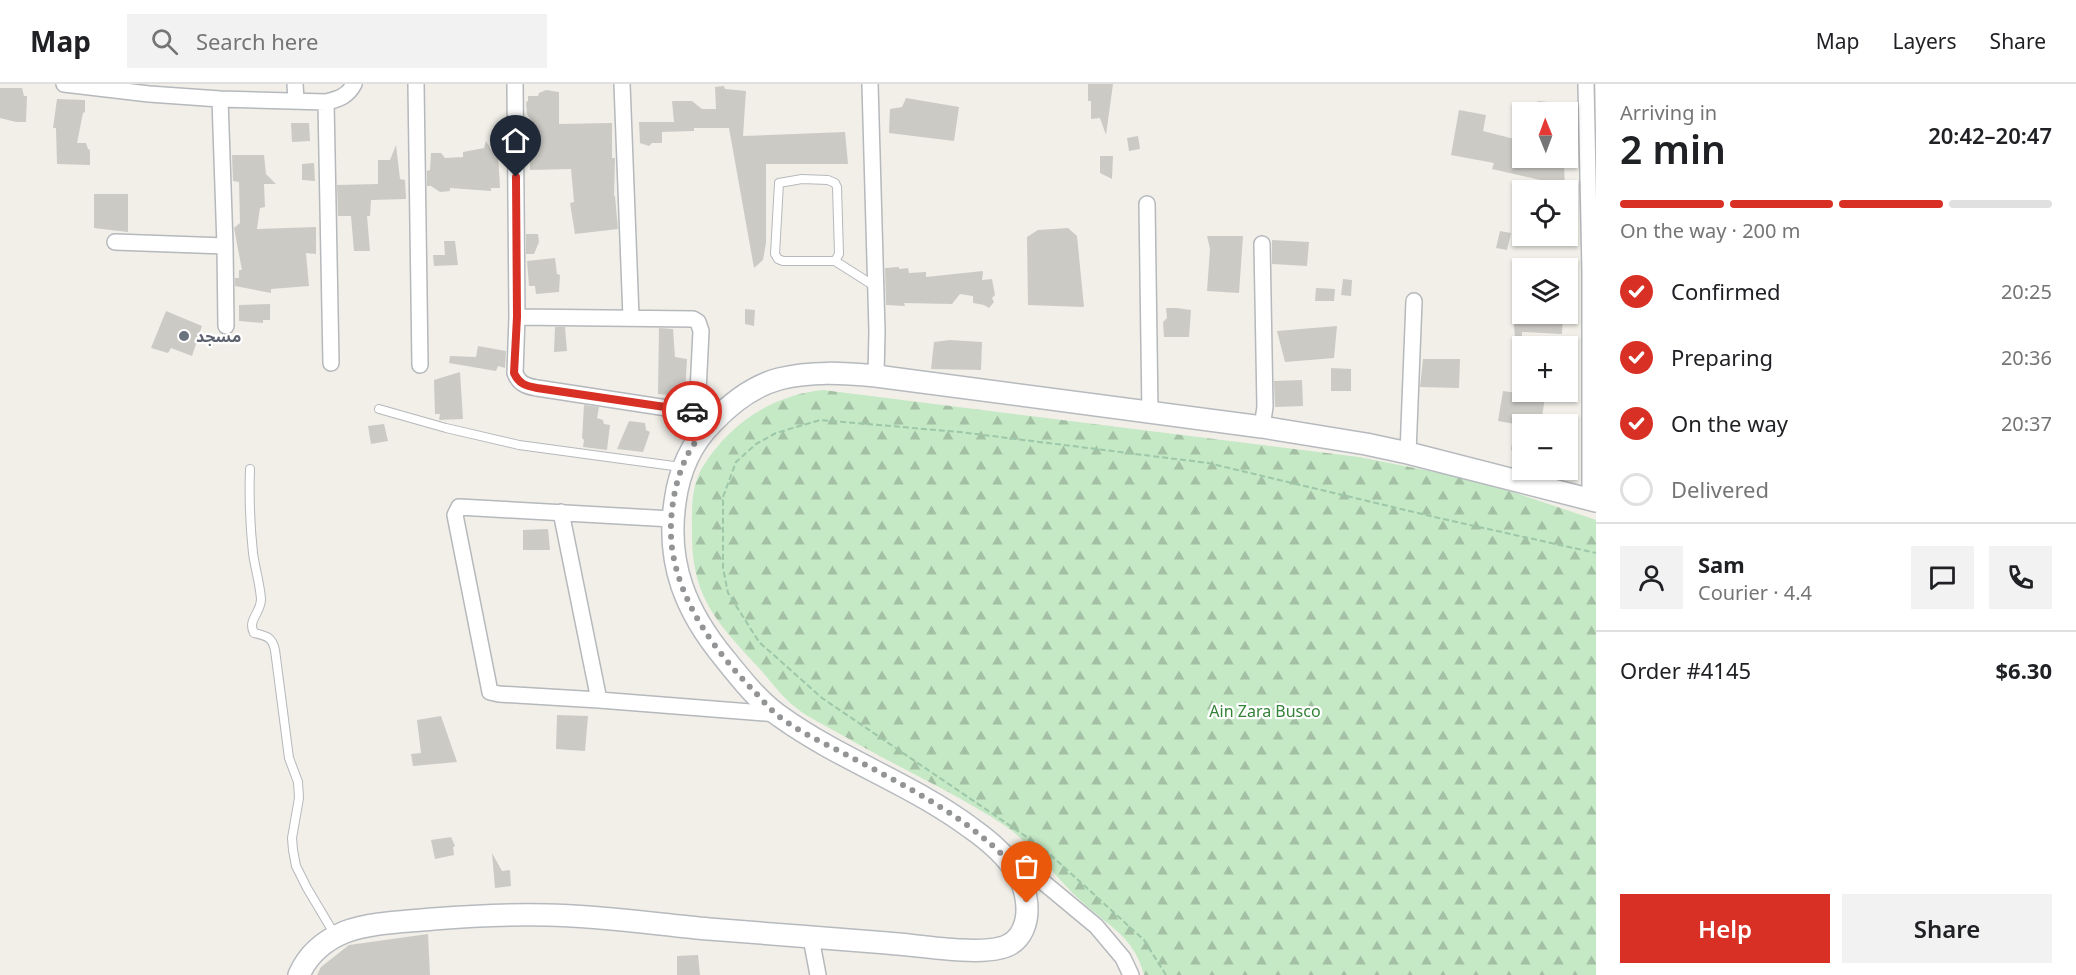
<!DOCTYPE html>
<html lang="en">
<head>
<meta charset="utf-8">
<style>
	:root { --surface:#fff; --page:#f2f2f2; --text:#202124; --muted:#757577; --line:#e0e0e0; --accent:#d93025 }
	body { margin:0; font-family:"Noto Sans","Noto Sans Arabic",sans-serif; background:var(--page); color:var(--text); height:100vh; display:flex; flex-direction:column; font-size:22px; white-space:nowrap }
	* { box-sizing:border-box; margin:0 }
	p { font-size:20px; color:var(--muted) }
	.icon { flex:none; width:33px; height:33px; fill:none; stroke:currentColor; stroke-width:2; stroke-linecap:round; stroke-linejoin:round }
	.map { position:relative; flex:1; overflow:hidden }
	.details { display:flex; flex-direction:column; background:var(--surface); width:480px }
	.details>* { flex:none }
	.needle { width:39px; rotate:359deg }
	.tools { position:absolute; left:1512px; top:18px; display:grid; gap:12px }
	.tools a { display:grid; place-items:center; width:66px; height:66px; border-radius:0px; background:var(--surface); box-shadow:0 2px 4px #0004; font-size:30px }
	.pin { position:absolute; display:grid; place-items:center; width:51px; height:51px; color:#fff; margin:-62px -26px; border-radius:50% 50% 50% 0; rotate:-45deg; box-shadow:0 0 6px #0007 }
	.pin .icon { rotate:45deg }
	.courier { position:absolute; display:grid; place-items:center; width:60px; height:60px; margin:-30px; border:4px solid #d93025; border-radius:50%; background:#fff; color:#222; box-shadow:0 2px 8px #0007 }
	.head em { font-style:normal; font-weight:600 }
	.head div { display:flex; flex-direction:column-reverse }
	.head { display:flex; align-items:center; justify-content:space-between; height:102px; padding:0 24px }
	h1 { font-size:39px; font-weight:600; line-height:45px }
	.bar { display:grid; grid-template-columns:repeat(4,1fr); gap:9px 6px; align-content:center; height:72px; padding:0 24px }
	.bar i { height:8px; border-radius:4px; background:var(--line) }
	.bar .on { background:var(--accent) }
	.bar p { grid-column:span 4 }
	.line { display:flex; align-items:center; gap:15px; padding:0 24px; border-top:2px solid var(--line) }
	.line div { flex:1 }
	.round { display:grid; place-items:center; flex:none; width:63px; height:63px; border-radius:0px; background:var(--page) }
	ol { padding:0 24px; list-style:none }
	li { display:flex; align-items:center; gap:18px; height:66px }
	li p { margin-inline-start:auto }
	li .icon { padding:6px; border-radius:50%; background:var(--accent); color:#fff; stroke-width:4 }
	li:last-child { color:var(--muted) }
	li i { width:33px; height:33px; border:3px solid var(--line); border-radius:50% }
	.button { display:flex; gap:12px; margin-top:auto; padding:12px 24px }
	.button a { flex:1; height:69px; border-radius:0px; background:var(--accent); color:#fff; font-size:24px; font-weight:600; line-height:69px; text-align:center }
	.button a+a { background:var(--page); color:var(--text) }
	header { display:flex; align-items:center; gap:36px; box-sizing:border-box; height:84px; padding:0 30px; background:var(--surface); border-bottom:2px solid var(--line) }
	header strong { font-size:28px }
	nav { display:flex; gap:33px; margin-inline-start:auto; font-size:21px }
	.search { width:420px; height:54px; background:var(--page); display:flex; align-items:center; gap:15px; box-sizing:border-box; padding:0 21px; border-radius:0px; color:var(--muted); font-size:22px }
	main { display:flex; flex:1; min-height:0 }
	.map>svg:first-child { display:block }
	.forest { fill:url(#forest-firs) }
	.building { fill:#cccac5 }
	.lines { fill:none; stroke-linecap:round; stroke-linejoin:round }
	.service-casing { stroke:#b5b8bc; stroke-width:10 }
	.minor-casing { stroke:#b5b8bc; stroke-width:18 }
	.secondary-casing { stroke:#b6babf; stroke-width:24 }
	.path { stroke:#9cc7a9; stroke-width:2; stroke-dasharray:6 3; stroke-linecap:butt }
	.service { stroke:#fff; stroke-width:8 }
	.minor { stroke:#fff; stroke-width:15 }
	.secondary { stroke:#fff; stroke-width:21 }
	.done { stroke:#929495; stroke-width:6; stroke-dasharray:0 10.8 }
	.route { stroke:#d93025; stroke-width:8 }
	.worship-dot { fill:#6b7280; stroke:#fff; stroke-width:2 }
	.labels { text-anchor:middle; stroke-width:4.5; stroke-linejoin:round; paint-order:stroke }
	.worship-label { font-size:16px; font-weight:bold; fill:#5b616d; stroke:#fff; text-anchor:start }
	.park-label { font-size:16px; fill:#348238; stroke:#fff }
</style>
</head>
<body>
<header>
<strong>Map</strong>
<div class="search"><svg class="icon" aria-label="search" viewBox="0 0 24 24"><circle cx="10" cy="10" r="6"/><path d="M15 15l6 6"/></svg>Search here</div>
<nav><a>Map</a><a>Layers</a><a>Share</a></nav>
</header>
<main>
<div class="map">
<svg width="1596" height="891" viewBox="0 0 1596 891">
	<defs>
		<pattern id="forest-firs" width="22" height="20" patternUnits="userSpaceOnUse" patternTransform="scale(1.5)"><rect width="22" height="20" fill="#c5e8c5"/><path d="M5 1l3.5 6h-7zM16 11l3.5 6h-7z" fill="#a3c0a4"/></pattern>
	</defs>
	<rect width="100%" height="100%" fill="#f1efe8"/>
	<path class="forest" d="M823,306L1359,373L1455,392L1513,408L1596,436V891H1144C1134,852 1108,842 1081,817C1055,793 1034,761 1004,741C952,707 895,682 842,651C827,642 808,634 795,623C781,612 770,596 758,583C719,540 693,516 692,454C692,430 690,405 702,384C729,340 772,311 823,306Z"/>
	<path class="building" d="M1088,0H1113L1106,51L1100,34L1091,35V17H1088Z
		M724,2L725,5L746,7L743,52L845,48L848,80H766V159L763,176L754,184L729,44H694V47L662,48V59H652L649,62L640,59L639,38H674L672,17H692L702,25H716L715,3Z
		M0,4H22L24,12H27L26,38H16L0,34Z
		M546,6L559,8V40L612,39V74H615L614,112H615L618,145L575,150L570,119L574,118L571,85L530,86V73L533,72L535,67L533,39L527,30L526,18L528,17V12H538L539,9Z
		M906,14L959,23L954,57L889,49L890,25L902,23Z
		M57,15L85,16V28L83,29L77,59H86L88,65L90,66V81L57,80L56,44H53Z
		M1538,17L1577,21V28L1536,27Z
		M1459,26L1486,31L1483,47L1522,57V74H1534L1533,80L1564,79L1565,106H1546L1549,96H1540L1492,85L1494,79L1451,71Z
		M291,39H309L310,57L292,58Z
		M1138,52L1140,65L1129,67L1127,54Z
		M486,57L492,67L498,68L500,104H491V107L450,104V107L440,108L431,102H427V87L430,86L431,69H441L445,74L463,73V68L484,64Z
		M396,61L400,95L405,96L406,115L371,116L370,132H367L370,167H354L351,132H338L337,101L378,100V76H390Z
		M232,71H264L266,90L276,100H264L265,123L260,124L257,145L316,143V170L306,169L309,202L271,205V209L235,202V194H239V186H242L234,144L240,139L239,98L233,97Z
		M1100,72H1113L1112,95L1100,89Z
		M314,79L315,97L302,96V80Z
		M94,110H128V148L94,144Z
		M1068,144L1077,152L1084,223L1028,221L1027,153L1038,146Z
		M1500,147L1511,149L1507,166L1496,164Z
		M526,150H538L539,158L534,170H526Z
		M1207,152H1243L1239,209L1207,207L1210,165Z
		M1272,156L1309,158L1307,182L1272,180Z
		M444,157H455L458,181L434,182L433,171H445Z
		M555,174L557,190L560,191L559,208L536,210L535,202H529L527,177Z
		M899,183V185L908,184L909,189L926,188V193L983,187L982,196L992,195L995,211L992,214L994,218L989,224L984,221L973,219V212L960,210L952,220L904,219L905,222L886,221L885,184Z
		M1343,195L1352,196L1351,212L1341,211Z
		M1316,204L1335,205L1334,217H1315Z
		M1512,210L1522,211V230H1563L1562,250L1522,248V254L1515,255Z
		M270,220V236H263V239L239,237V221Z
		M1166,224H1177L1191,226L1189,253H1164L1163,238L1167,234Z
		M745,225L755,226L754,242L745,240Z
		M166,227L202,242L192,272L171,264L168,269L151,264Z
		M1337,242L1334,274L1285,278L1277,247Z
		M555,243H565L567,267L554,268Z
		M659,244L673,245L675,273L687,275L685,309L680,312L658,310Z
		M950,256L982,258L981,286L931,285L934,258Z
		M478,262L506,267L505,284L498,282L496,287L449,279L450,272L476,273Z
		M1423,275H1460L1459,304L1420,303Z
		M1331,284L1351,285V307H1331Z
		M460,288L463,335L439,336L440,330H435L434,296Z
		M1302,296L1303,322L1275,323L1274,297Z
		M1503,307L1545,313L1541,340H1522V368L1511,366L1515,340L1498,337Z
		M584,321L599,323L597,334L603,336L604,340L610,341L607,366L583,363L584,356L582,354Z
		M629,337L645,339L646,346L650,348L643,368L617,365Z
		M384,340L388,357L371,360L368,342Z
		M548,445L550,466H523V446Z
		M557,631L588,632L585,667L556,665Z
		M441,632L457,678L413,682L411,670L421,669L417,636Z
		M451,753L455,762L453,763L454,771L435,775L431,756Z
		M492,769L502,787L510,786L511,802L495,804Z
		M428,850L430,891H317L321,883L349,861Z
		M698,871L700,891H677V872Z"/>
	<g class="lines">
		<defs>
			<path id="service" d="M802,95L828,96L835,99L837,103L839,170L835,177H783L778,175L775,170L779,99Z
				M835,177L876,203
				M379,325L446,344L519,361L681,383
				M250,385C249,413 250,441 253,469C255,484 260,500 261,515C261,529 247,536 254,549C267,552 272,553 275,566L289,674L298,698L299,714L292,754L293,766L296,782L307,804L335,851"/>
			<path id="minor" d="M64,0L149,10L220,15L326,18C339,15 348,12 354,0
				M295,0L296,16
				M416,0L420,281
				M515,0L517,233L515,289C519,300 526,302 537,304L719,332
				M622,0L631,233
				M870,0L877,247L876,292
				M1586,0L1590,187V415
				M220,15L225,162L226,242
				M326,18L331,279
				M1147,120L1150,329
				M115,158L225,162
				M517,233L693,235L698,238L701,247L697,328
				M1262,343L1265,323L1262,160
				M1408,369L1414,217
				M561,428L599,616
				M672,435L459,423L455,431L490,608L499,610L599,616L777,630
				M1019,793L1043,798L1096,842L1123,874L1131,891
				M811,854L818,891"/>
			<path id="secondary" d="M299,891C308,870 323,857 345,848C373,838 404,838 433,835C471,832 509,830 547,831C601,832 655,840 709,845C768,850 828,854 887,859C917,861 973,871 1000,864C1015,861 1023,850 1026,836C1029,821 1025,802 1017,789C1006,771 988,756 971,744C912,700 841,676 781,633C760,619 741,595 725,575C686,528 666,480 675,418C679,388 690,361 712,339C730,320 753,302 779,295C811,287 844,289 876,292L1262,343L1366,360L1408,369L1596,417"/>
		</defs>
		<use href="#service" class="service-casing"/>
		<use href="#minor" class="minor-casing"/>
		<use href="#secondary" class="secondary-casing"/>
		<path class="path" d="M1166,891L1144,856L1043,764L822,614L759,558L728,509L723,484V413L736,378L756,360L776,349L820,336L960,348L1208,379L1443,435L1596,469"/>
		<use href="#service" class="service"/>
		<use href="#minor" class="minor"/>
		<use href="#secondary" class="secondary"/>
	</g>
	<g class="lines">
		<path class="done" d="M692,327L719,332C710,342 700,351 692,363C675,390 668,432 672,464C680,519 713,564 751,604C759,612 767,622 776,630C795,646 820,657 843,669C892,695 943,720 986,756C998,766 1012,779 1019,793C1024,801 1025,810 1027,819"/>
		<path class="route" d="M516,93L517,233L514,289C519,300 526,302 537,304L692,327"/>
	</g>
	<circle class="worship-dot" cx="184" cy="252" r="6"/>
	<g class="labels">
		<g class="worship-label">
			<text x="196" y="258">مسجد</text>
		</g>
		<g class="park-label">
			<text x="1265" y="633">Ain Zara Busco</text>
		</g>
	</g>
</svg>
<div class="tools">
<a><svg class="needle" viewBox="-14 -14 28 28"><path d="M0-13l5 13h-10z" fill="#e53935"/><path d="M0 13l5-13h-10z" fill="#757577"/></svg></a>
<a><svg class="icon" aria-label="locate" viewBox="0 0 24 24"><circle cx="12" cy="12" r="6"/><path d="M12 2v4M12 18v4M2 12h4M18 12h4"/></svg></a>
<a><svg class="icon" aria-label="layers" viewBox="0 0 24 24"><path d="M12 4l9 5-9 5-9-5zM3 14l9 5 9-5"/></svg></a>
<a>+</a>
<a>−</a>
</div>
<div class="pin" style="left:1027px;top:819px;background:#ea580c"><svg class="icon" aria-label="bag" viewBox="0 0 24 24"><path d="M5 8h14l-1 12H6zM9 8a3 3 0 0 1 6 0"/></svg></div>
<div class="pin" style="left:516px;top:93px;background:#1f2937"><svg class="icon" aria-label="home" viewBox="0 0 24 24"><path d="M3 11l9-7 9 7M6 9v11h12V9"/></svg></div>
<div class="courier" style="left:692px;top:327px"><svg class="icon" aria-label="car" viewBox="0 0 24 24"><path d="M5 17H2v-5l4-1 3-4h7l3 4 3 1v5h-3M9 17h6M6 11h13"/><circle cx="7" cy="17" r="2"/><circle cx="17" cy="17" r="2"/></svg></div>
</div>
<section class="details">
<div class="head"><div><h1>2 min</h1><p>Arriving in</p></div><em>20:42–20:47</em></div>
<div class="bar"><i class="on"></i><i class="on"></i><i class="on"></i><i></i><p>On the way · 200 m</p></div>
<ol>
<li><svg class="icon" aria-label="check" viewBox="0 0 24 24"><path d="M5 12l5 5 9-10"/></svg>Confirmed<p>20:25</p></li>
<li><svg class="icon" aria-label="check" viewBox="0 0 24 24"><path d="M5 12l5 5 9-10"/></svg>Preparing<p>20:36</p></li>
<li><svg class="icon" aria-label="check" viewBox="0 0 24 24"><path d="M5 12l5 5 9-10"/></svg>On the way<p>20:37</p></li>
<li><i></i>Delivered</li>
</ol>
<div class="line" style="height:108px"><a class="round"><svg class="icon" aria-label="person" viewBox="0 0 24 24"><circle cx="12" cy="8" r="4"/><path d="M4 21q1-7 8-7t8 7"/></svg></a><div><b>Sam</b><p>Courier · 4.4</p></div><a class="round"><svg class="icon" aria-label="chat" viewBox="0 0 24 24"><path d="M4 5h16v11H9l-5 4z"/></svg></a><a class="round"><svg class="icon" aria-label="phone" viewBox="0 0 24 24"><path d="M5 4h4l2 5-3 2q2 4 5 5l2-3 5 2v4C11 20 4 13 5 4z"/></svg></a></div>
<div class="line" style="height:78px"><div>Order #4145</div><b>$6.30</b></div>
<div class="button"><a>Help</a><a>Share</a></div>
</section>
</main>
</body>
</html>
